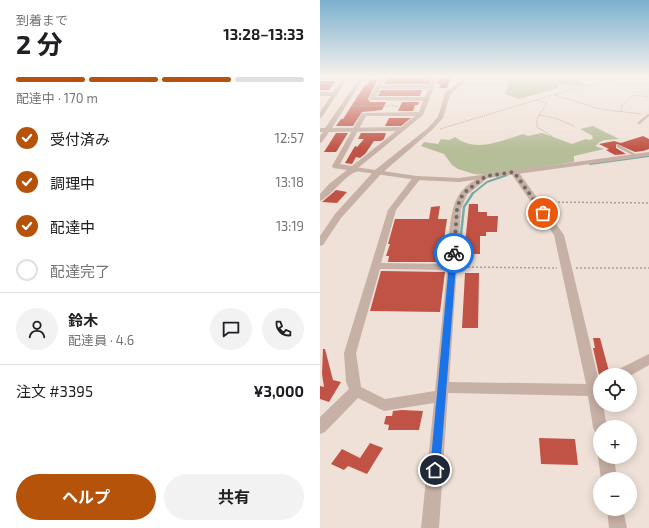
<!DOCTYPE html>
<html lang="ja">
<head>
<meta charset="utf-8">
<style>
	:root { --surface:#fff; --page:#f2f2f2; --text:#202124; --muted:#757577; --line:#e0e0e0; --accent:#b45309 }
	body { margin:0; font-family:"Exo 2","Noto Sans JP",sans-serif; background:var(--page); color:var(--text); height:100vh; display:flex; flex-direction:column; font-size:15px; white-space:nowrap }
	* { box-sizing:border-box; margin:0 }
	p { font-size:13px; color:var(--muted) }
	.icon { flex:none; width:22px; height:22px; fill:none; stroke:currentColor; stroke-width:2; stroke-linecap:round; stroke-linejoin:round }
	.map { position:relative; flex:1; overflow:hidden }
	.details { display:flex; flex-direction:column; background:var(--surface); width:320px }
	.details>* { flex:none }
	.buttons { position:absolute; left:273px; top:368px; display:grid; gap:8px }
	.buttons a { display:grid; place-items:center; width:44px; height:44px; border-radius:50%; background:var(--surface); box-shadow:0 2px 10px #0003; font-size:20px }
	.pin { position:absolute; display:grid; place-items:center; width:34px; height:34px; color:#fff; margin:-17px; border:2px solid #fff; border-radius:50%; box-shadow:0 1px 4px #0007 }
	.courier { position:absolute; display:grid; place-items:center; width:40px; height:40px; margin:-20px; border:3px solid #1a73e8; border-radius:50%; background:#fff; color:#222; box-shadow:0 1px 5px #0007 }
	.head em { font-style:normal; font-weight:700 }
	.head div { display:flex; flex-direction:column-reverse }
	.head { display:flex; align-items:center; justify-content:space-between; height:68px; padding:0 16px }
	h1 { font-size:26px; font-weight:700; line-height:30px }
	.bar { display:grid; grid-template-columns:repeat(4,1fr); gap:6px 4px; align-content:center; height:48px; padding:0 16px }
	.bar i { height:5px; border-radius:3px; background:var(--line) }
	.bar .current { background:var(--accent) }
	.bar p { grid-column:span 4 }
	.line { display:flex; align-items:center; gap:10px; padding:0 16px; border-top:1px solid var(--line) }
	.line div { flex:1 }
	.round { display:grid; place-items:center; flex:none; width:42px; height:42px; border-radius:21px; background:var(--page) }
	ol { padding:0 16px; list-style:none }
	li { display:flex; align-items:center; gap:12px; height:44px }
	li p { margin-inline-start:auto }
	li .icon { padding:4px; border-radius:50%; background:var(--accent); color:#fff; stroke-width:4 }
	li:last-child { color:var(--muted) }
	li i { width:22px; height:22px; border:2px solid var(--line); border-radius:50% }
	.action { display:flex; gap:8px; margin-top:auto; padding:8px 16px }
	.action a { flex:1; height:46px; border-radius:24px; background:var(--accent); color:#fff; font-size:16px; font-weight:700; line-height:46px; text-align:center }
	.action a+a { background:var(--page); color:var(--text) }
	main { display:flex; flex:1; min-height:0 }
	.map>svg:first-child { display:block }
	.green { fill:#b6bd99 }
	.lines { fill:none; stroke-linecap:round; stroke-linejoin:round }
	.stream-far1 { stroke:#78aba6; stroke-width:2 }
	.stream { stroke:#78aba6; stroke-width:2.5 }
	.building { fill:#c05345 }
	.path-far1 { stroke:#b29a8f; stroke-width:1; stroke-dasharray:1 1; stroke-linecap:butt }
	.path { stroke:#b29a8f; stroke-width:1.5; stroke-dasharray:2 2; stroke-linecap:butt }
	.service { fill:#c7b0a5; fill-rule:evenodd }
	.minor { fill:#c7b0a5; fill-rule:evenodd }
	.tertiary { fill:#c7b0a5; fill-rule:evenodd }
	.route { fill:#1a73e8 }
	.done { stroke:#756964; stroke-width:4; stroke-dasharray:0 7.2 }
</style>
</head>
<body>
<main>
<section class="details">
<div class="head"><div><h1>2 分</h1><p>到着まで</p></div><em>13:28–13:33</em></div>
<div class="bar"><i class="current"></i><i class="current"></i><i class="current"></i><i></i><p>配達中 · 170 m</p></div>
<ol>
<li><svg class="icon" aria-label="check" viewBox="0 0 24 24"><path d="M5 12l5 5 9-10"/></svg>受付済み<p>12:57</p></li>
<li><svg class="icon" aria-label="check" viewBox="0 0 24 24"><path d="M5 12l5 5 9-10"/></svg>調理中<p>13:18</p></li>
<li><svg class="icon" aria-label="check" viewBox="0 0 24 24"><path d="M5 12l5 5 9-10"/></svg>配達中<p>13:19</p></li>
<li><i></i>配達完了</li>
</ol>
<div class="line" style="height:72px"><a class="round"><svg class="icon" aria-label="person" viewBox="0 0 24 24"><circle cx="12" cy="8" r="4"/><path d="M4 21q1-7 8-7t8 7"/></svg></a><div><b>鈴木</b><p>配達員 · 4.6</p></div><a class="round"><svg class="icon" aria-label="chat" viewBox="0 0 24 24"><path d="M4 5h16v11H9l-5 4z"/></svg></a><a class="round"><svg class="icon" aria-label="phone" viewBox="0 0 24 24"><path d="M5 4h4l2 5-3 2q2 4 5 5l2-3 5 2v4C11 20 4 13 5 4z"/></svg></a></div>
<div class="line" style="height:52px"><div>注文 #3395</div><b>¥3,000</b></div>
<div class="action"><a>ヘルプ</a><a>共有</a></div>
</section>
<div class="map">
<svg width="329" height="528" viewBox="0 0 329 528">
	<rect width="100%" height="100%" fill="#efe1d8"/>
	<path class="green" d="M171,76L246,77L255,79L264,85C255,88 248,84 238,84V88L199,99L185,94L189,84L186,79Z
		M273,126L299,139L284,140L278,143V144L275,146L284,149L254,156V162L169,175L154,174L138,169L132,165L124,154L101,146L104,142L118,144L121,139L129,140L135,137C156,153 181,141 203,134L208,136L222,133L252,144L266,139L269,140L273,139L272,137L273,136L260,129Z"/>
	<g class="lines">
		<path class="stream-far1" d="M270,164L329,156
			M152,194L167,182L187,175"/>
		<path class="stream" d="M138,261L144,207L153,193"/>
	</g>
	<path class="building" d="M67,78H111L109,84H64Z
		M119,78H131L127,88H119L121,84H117Z
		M50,79H58L48,99L50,102H66L62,110L42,112L33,126H16L21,119H23L45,85H47Z
		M0,81H16L9,90H0Z
		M61,90H102L100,96H58Z
		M82,102H99L98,105H95L93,111H78Z
		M69,118H91L81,126H65Z
		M16,133H28L16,152H4Z
		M41,133H66L64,139L61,141H54L45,154L40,158L36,157L32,164L25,163L35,146L37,147L44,139H38Z
		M323,136L329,139V149L323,151L315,152L297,144L296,145V148L306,154L295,155L286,150L289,149L279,144L294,141L301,143Z
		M16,190L27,192L17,203L2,202Z
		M149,204H158V212H167V216H178L177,232H166V236H160V254H144Z
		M120,206L118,219H127L123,247H127L125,262H68L69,256H66L70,244H68L75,219H109L111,207Z
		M61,271L125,272L120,312L50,311Z
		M145,273H159L158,328H142Z
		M273,338H280L290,375H279L273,348H275Z
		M3,349H5L13,380L21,382L9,402L0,399V386L4,387L2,374Z
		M82,410L103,411L99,430H68L69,425L64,424L66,416H72L73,411Z
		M219,438L255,439L258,465L221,464Z
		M50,443L63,448L47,474L28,466L24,470L11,464L22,449L40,458Z"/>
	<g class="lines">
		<path class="path-far1" d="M246,76L254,78L265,85
			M155,78L186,80
			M235,95L280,109L321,114
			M217,100L227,103L217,119V127L233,137
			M32,106H78
			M301,112L302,105L313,95L329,97
			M219,115L235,118L254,126
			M120,129L253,89L292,81L304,76"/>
		<path class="path" d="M226,202L329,203
			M140,267L237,268
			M256,268H329"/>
		<path class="service" d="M328,114H329V116L320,124H318V122Z
			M297,145H299L319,156L316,157L297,147Z"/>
		<path class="minor" d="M62,76H135L133,77H118L103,115L38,168V171C24,175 10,198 0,201V194L9,184L27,170L13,168L12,166L42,113L99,112L103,101L50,100L49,99ZM66,77H113L110,85H62ZM60,89H108L105,97H56ZM46,116H95L32,166L20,164Z
			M146,76H151L130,95L123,118L112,130L61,174L21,218L3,245L0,246V236L15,214L55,170L108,128L118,117L125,93Z
			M191,170H197L244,235L279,381L280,382V405H283L287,427H280V434L275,432L273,427L268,396L128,393L119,528H101L114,403L64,411L38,398L5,432L0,434V417L29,389L26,382L24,353L68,210L94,176H97L101,178L76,210L61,263L127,264C129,243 128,208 141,192C147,184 156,180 163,174H166L170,176L147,195L141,209L129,382L266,384L234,235L190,172ZM60,269L127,270L115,391L65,399L41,387L36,353Z
			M329,354V365L310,376L293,375L295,371Z
			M280,453V457H294L297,479H281L278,457Z
			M287,509H303L307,528H289Z"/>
		<path class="tertiary" d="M25,76H29L2,117L0,118V112L11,96H0V92H13Z
			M41,76H45L12,128L81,127L84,129L81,131L9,132L2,142L0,143V136L3,132H0V128H5Z
			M329,152V156L139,182L97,180L35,171L31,169L35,167L97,176L139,178Z"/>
	</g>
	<linearGradient id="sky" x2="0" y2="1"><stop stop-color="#7bb0ce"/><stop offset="0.51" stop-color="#f8f2ed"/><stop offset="1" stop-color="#f8f2ed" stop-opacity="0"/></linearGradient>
	<rect width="329" height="150" fill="url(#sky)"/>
	<path class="route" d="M134,251L137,253L120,470L118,473L115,474L111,473L110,470L130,253Z"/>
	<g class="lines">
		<path class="done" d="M134,253L137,209L140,199L145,192L166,176L194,172L223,213"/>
	</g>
</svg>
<div class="buttons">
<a><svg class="icon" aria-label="locate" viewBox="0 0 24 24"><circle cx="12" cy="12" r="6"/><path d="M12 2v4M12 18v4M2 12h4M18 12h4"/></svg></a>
<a>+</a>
<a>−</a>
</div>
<div class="pin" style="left:223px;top:213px;background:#ea580c"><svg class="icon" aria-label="bag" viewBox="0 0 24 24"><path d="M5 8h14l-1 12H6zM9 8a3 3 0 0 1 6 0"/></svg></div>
<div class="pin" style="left:115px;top:470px;background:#1f2937"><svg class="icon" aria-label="home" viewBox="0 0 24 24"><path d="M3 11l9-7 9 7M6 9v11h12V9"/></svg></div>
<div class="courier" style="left:134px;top:253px"><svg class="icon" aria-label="bike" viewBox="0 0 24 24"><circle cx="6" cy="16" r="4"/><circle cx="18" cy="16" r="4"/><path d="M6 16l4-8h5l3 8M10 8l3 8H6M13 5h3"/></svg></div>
</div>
</main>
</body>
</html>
